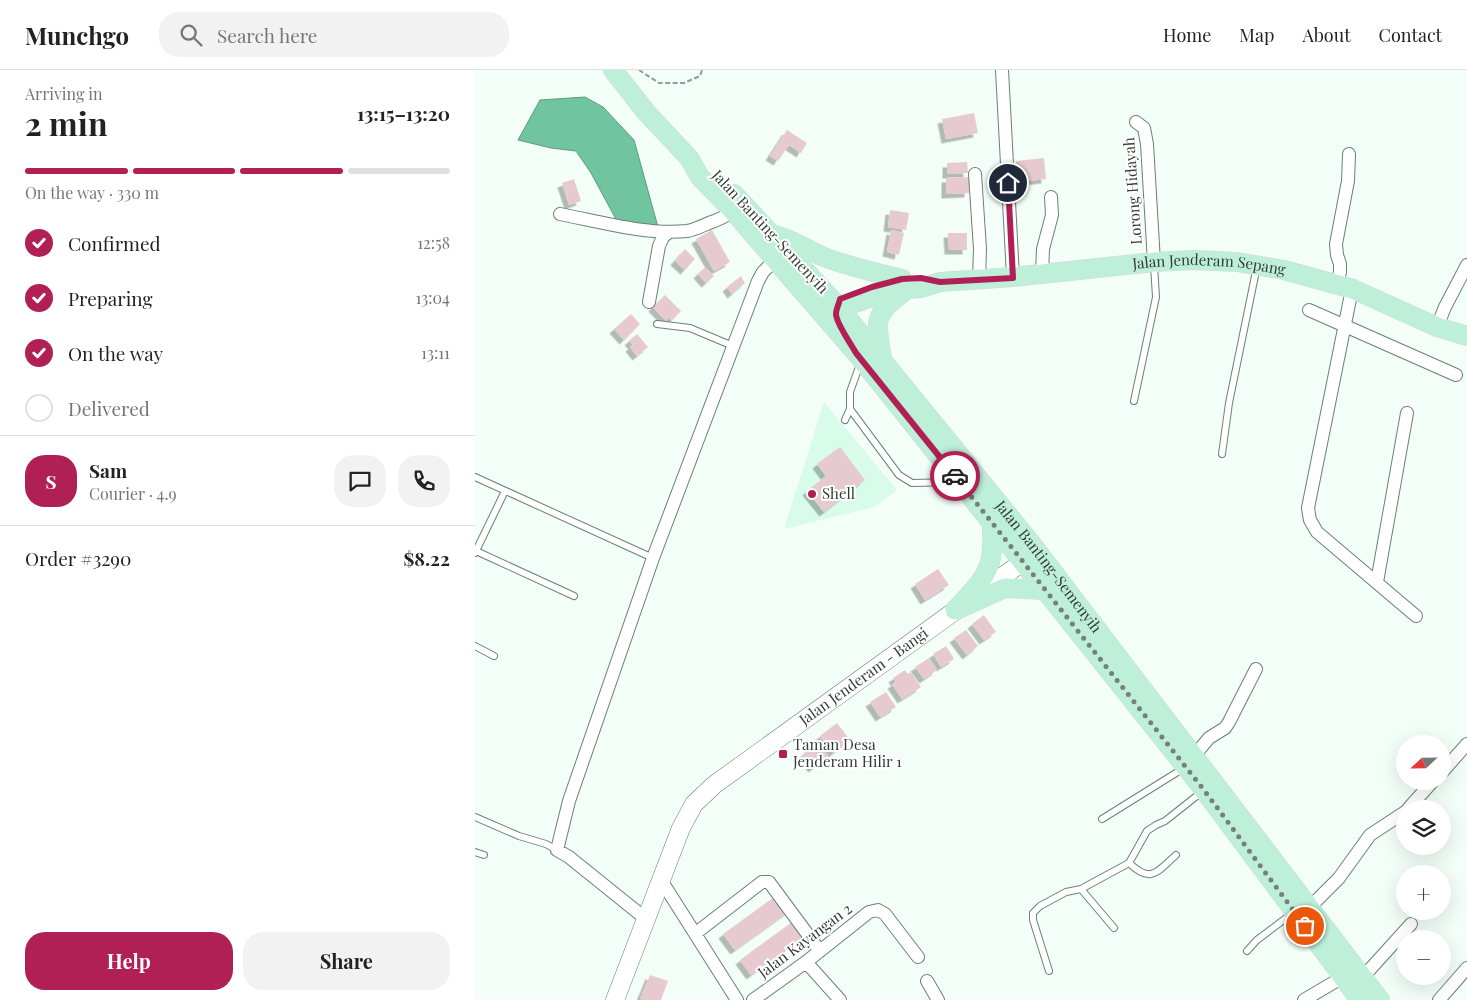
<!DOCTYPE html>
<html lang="en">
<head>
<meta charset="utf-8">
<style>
	:root { --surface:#fff; --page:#f2f2f2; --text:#222; --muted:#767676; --line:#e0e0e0; --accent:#b02054 }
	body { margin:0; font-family:"Playfair Display",serif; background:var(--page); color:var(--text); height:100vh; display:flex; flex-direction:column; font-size:19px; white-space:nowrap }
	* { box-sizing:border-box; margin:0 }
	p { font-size:16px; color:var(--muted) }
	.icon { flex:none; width:28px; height:28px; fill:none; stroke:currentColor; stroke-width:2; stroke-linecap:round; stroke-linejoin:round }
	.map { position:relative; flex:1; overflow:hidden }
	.details { display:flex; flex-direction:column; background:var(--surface); width:475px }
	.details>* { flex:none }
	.needle { width:32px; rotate:248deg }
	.buttons { position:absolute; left:921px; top:665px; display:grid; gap:10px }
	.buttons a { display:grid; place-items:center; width:55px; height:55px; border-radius:50%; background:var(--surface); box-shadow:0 5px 20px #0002; font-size:25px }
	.pin { position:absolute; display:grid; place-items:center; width:42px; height:42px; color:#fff; margin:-21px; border:2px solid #fff; border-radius:50%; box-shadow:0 1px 5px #0007 }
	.courier { position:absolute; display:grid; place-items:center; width:50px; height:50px; margin:-25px; border:4px solid #b02054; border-radius:50%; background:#fff; color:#222; box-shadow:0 1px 6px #0007 }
	.head em { font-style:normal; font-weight:700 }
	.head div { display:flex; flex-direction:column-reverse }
	.head { display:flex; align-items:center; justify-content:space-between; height:85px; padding:0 25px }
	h1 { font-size:32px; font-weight:700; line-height:38px }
	.bar { display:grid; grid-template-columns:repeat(4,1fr); gap:8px 5px; align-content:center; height:60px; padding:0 25px }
	.bar i { height:6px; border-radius:4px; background:var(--line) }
	.bar .current { background:var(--accent) }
	.bar p { grid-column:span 4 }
	.line { display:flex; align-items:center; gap:12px; padding:0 25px; border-top:1px solid var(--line) }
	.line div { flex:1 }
	.round { display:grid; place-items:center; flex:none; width:52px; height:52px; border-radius:20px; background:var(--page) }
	ol { padding:0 25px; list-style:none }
	li { display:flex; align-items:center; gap:15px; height:55px }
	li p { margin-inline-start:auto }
	li .icon { padding:5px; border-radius:50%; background:var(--accent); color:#fff; stroke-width:4 }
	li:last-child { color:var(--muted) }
	li i { width:28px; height:28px; border:2px solid var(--line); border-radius:50% }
	.primary-button { display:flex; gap:10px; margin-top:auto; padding:10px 25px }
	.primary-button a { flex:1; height:58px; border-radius:20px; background:var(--accent); color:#fff; font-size:20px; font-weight:700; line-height:58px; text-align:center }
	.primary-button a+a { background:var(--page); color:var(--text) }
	header { display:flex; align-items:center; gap:30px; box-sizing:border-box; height:70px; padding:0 25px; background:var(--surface); border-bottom:1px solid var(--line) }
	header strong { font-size:24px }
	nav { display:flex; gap:28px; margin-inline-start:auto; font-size:18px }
	.search { width:350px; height:45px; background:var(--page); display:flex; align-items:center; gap:12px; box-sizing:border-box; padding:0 18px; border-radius:20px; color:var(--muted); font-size:19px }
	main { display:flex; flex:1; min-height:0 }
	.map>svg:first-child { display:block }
	.built { fill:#d8fbea }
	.water { fill:#71c4a0; stroke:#5e9b80 }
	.building { fill:#e7cacf; filter:url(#shadow) }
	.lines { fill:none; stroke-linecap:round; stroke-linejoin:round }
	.service-casing { stroke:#698176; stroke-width:8 }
	.minor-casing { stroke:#698176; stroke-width:14 }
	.secondary-casing { stroke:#698176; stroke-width:19 }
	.primary-casing { stroke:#d6d8d7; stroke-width:20 }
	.path { stroke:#929d97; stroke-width:2; stroke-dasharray:5 2.5; stroke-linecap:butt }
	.service { stroke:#fff; stroke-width:6 }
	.minor { stroke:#fff; stroke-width:12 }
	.secondary { stroke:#fff; stroke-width:18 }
	.primary { stroke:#beefd9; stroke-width:19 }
	.done { stroke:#76807b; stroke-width:5; stroke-dasharray:0 9 }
	.route { stroke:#b02054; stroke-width:6 }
	.poi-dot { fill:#b02054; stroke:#fff; stroke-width:2 }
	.labels { text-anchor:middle; stroke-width:4; stroke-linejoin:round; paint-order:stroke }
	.street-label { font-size:15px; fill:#323c37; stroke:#fff }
	.poi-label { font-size:15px; fill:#323c37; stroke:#fff; text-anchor:start }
</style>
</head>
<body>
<header>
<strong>Munchgo</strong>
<div class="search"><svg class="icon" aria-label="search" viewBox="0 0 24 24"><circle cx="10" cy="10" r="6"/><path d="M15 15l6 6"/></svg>Search here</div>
<nav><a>Home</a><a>Map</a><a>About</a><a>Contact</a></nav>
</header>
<main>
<section class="details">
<div class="head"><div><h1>2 min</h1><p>Arriving in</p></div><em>13:15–13:20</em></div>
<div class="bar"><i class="current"></i><i class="current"></i><i class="current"></i><i></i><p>On the way · 330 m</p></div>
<ol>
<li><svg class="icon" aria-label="check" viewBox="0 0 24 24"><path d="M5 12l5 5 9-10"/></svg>Confirmed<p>12:58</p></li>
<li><svg class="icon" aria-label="check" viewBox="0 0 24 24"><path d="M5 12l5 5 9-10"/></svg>Preparing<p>13:04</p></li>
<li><svg class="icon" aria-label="check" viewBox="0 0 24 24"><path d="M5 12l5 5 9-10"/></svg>On the way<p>13:11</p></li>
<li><i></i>Delivered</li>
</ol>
<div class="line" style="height:90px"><b class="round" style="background:var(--accent);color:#fff">S</b><div><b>Sam</b><p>Courier · 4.9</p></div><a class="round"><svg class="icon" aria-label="chat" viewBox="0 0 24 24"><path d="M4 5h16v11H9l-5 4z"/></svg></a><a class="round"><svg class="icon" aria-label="phone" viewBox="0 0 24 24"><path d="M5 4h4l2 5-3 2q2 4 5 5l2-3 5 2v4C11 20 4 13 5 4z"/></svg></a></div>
<div class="line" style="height:65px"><div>Order #3290</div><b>$8.22</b></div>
<div class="primary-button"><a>Help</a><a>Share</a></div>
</section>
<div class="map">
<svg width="992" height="930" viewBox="0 0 992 930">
	<defs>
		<filter id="shadow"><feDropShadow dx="-4.5" dy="4.5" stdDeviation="0" flood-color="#0004"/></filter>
	</defs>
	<rect width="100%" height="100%" fill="#f3fef8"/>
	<path class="built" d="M349,332L422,420L399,437L309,459Z"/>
	<path class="water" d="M110,27L128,37L159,70L183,157L143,153L116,103L101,81L76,78L43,70L65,30Z"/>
	<path class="building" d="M499,43L503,63L471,69L467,49Z
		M312,60L332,73L326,83L314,75L303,91L295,86Z
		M569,88L571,109L553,111L552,107L543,108L541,91Z
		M492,92L493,103L472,104V93Z
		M494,107V123L471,124V108Z
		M99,109L106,131L94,135L87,113Z
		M415,140L434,143L431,160L413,157Z
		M237,160L255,192L239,201L221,169Z
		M416,160L429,163L424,185L412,182Z
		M473,163H492V180H474Z
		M210,179L220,189L210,200L200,191Z
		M230,197L239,206L231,213L223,204Z
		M266,206L270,213L257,224L252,217Z
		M190,225L206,241L197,250L194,248L191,251L178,237Z
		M156,244L165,254L149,270L139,259Z
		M162,264L173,277L162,286L155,277L158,275L154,271Z
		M365,377L390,410L349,442L332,421L351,406L342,394Z
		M463,499L474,515L450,530L440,514Z
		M509,545L521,562L509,570L497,554Z
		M491,560L503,576L492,585L479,568Z
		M471,576L479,589L466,597L458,584Z
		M454,588L462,600L449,609L440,597Z
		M430,600L433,604L436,602L446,617L427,629L417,614L421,612L418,608Z
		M411,622L421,637L405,647L395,632Z
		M362,653L375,670L358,683L345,666Z
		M343,672L353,686L338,698L327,685Z
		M302,825L314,841L260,880L248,864Z
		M317,852L328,867L276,905L265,890Z
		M175,905L193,911L186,930L165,929Z"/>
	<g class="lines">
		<defs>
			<path id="service" d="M182,254L215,258L258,276
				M659,331L681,227L679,195
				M375,339L424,405L437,413L481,412
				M370,350L375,339V322L385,294
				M747,384L754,333L782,196
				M0,407L178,488
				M1,481L99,526
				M0,483L30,421
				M0,576L19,586
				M0,747L44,766L71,774L82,780
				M627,749L709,698
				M0,782L9,785
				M654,793C676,814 682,802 701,785
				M606,819L639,858
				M772,881L782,870L819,842
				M574,901L558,850V843L565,836L591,822L606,819L654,793L672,761L681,755L690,751L728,721"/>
			<path id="minor" d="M527,0L538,207
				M661,52L669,58L672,74L679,192
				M500,104L505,179L504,209
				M85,144C126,152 170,165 212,161C219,160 227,156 234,153C243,150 250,147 258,141
				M567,204L568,179L577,145L576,127
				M862,214L865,202V194L862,185L861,174L873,111L874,84
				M877,219L833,438L835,450L842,462L941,546
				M174,232L184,176L188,167L194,162
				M834,240L981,305
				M962,257L970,237L992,195
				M902,512L932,343
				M719,686L734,668L750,658L754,652L781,599
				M968,701L992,674
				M933,739L958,711
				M186,810L262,930
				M835,837L864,808L895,765L930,742
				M171,849L94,787L82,780L94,731L178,488L283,211L288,202L300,190
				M221,863L287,812H294L345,881
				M331,892L365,930
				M888,907L936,854
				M452,911L463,930
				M278,930L331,892L394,842L403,840L410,844L443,887
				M829,930L868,907
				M964,930L992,898"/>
			<g id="secondary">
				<path id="s1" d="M140,930L206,758L219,734L239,715L560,483"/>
			</g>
			<g id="primary">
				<path d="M138,0L171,42L214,88L225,107L258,141L387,290L729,720L885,930"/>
				<path id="s2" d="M259,124L363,236L556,473L905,930"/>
				<path d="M300,165C318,170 333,180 349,187C375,197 401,203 427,209"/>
				<path id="s3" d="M354,235L368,237L400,226L432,219L446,218L465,212L538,207L679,192L718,190L762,192L809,200L878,219L962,257L992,266"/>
				<path d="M407,290C406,280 403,267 403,257C402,240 420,229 431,220"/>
				<path d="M486,538L530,518L570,520"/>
				<path d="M480,540C494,525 512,509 516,488C518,477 517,464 517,453"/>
			</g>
		</defs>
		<use href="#service" class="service-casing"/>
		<use href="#minor" class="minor-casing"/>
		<use href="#secondary" class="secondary-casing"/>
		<use href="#primary" class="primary-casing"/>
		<path class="path" d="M164,0L184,13H209L225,6L227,0"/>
		<use href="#service" class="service"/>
		<use href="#minor" class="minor"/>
		<use href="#secondary" class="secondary"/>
		<use href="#primary" class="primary"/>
	</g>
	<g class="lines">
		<path class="done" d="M480,406L729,720L830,856"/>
		<path class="route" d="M480,406L381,283C376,274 361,253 361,244C361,239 364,234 365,229L397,217L427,209L446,208L465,212L538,208L533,113"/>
	</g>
	<g class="poi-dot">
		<circle cx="337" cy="424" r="5"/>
		<rect x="303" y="679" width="10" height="10" rx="2.5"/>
	</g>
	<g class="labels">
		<g class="street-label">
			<text transform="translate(658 121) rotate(-94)" y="5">Lorong Hidayah</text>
			<text transform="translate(295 162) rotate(47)" y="5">Jalan Banting-Semenyih</text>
			<text dy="5" stroke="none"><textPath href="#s3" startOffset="385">Jalan Jenderam Sepang</textPath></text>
			<text dy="5" stroke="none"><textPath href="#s2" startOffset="488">Jalan Banting-Semenyih</textPath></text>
			<text dy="5" stroke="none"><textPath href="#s1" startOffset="424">Jalan Jenderam - Bangi</textPath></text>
			<text transform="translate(330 871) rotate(-37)" y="5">Jalan Kayangan 2</text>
		</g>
		<g class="poi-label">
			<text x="347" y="429">Shell</text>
			<text x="318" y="680">Taman Desa<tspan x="318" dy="17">Jenderam Hilir 1</tspan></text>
		</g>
	</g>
</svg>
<div class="buttons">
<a><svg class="needle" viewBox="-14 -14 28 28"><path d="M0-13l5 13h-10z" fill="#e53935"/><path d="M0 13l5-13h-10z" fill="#767676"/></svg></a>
<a><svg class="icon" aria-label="layers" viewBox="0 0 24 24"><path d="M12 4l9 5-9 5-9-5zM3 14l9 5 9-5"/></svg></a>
<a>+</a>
<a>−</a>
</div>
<div class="pin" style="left:830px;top:856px;background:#ea580c"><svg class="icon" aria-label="bag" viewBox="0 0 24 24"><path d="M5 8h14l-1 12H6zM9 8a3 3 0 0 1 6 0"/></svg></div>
<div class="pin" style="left:533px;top:113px;background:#1f2937"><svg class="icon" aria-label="home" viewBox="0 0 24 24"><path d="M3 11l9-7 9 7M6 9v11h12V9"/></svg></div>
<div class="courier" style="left:480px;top:406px"><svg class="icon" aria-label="car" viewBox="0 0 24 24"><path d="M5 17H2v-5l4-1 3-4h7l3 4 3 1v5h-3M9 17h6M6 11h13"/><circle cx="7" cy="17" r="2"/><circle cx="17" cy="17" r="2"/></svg></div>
</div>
</main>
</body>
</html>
